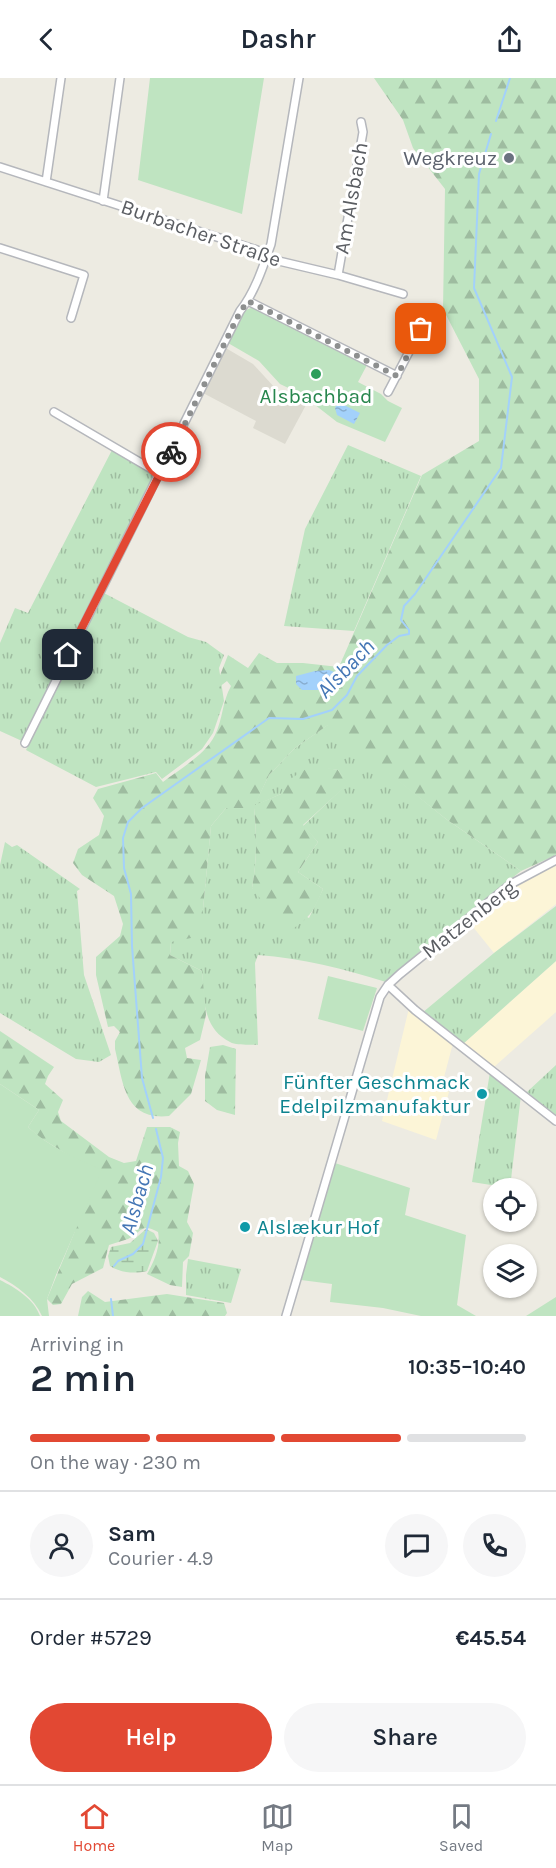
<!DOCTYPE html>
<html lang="en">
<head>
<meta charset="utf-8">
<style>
	:root { --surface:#fff; --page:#f6f6f7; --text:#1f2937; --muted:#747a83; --line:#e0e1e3; --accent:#e24833 }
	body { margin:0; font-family:Karla,sans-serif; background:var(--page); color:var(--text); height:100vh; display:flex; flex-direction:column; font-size:22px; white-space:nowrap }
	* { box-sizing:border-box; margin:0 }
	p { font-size:20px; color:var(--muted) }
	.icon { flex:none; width:33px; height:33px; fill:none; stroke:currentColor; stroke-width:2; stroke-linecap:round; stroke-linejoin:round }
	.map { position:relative; height:1238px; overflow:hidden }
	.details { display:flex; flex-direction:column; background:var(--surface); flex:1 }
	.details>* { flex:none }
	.buttons { position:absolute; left:483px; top:1100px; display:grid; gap:12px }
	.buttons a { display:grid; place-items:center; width:54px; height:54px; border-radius:50%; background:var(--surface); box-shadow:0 2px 4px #0004; font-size:30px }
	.pin { position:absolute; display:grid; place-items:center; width:51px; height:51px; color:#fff; margin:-26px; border-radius:12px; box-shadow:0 3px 9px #0006 }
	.courier { position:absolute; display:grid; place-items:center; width:60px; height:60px; margin:-30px; border:4px solid #e24833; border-radius:50%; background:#fff; color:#222; box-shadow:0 2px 8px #0007 }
	.headline em { font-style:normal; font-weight:600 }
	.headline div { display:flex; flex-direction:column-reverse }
	.headline { display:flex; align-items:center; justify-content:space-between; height:102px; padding:0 30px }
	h1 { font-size:39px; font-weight:600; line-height:45px }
	.bar { display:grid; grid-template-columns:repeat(4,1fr); gap:9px 6px; align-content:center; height:72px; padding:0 30px }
	.bar i { height:8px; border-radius:4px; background:var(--line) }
	.bar .selected { background:var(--accent) }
	.bar p { grid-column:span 4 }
	.line { display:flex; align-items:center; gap:15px; padding:0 30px; border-top:2px solid var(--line) }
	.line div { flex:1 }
	.round { display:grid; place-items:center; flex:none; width:63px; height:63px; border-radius:32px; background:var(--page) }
	.primary-button { display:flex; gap:12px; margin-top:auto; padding:12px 30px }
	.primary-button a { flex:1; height:69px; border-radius:36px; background:var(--accent); color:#fff; font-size:24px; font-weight:600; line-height:69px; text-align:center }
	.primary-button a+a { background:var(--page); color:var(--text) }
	header { display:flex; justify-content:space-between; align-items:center; height:78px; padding:0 30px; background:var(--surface); font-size:27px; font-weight:600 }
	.tabs { display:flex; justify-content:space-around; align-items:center; height:84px; border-top:2px solid var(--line); background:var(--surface); font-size:16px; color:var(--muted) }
	.tabs a { display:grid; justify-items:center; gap:3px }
	.tabs .selected { color:var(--accent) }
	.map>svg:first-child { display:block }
	.commercial { fill:#fcf5d7 }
	.education { fill:#dcdad0 }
	.grass { fill:url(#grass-tufts) }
	.forest { fill:url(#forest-firs) }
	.wetland { fill:url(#wetland-marsh) }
	.garden { fill:#bfe4c1 }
	.water { fill:url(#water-ripples) }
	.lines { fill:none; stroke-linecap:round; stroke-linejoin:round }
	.stream { stroke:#a3d1fb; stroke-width:2 }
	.street-casing { stroke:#b5b7bc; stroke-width:10 }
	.street { stroke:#fff; stroke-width:7 }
	.done { stroke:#8d8f8f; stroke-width:6; stroke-dasharray:0 10.8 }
	.route { stroke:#e24833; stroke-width:8 }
	.worship-dot { fill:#6b7280; stroke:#fff; stroke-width:2 }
	.leisure-dot { fill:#2e9e5b; stroke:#fff; stroke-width:2 }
	.culture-dot { fill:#0f9aa8; stroke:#fff; stroke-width:2 }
	.labels { text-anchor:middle; stroke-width:6; stroke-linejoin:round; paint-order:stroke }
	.worship-label { font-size:21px; fill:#5b616d; stroke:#fff; text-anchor:end }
	.street-label { font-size:21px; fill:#5a5d62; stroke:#fff }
	.leisure-label { font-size:21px; fill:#27864d; stroke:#fff }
	.culture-label { font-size:21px; fill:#0d838f; stroke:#fff; text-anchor:end }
	.water-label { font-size:22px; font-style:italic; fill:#4476b5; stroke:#fff }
</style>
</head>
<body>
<header><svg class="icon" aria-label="back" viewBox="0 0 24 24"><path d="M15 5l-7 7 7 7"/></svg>Dashr<svg class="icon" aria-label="share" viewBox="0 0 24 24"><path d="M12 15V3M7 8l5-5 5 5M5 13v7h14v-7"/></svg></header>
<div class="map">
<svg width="556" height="1238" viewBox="0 0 556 1238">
	<defs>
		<pattern id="grass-tufts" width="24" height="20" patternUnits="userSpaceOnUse" patternTransform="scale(1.5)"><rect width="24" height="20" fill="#bfe4c1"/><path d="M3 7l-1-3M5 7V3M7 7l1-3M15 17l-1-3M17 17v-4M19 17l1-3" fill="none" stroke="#9ebca0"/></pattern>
		<pattern id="forest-firs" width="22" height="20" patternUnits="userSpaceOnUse" patternTransform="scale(1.5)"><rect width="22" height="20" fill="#bfe4c1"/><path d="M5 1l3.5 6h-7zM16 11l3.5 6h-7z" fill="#9ebca0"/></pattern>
		<pattern id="wetland-marsh" width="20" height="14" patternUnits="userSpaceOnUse" patternTransform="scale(1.5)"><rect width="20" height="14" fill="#bfe4c1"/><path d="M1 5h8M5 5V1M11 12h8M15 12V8" fill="none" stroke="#9ebca0"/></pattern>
		<pattern id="water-ripples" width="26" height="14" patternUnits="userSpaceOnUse" patternTransform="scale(1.5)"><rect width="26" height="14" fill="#a3d1fb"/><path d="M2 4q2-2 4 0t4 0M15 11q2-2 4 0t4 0" fill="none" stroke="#88adcf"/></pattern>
	</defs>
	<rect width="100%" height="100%" fill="#edebe2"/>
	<path class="commercial" d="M556,786V826L494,875L469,844L521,803Z
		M556,883V934L494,989L463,966Z
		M409,930L453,965L442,1007L449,1014L436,1062L382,1043Z"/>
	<path class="education" d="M224,269L253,286L276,311L306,327L285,366L253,350L256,343L203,315Z"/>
	<path class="grass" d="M348,367L421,398L354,553L284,548L305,451Z
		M112,372L155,397L22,663L0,653V565L15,530L28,535Z
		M102,514L188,559L206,564L224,577L219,590L224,623L213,655L202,671L162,701L156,694L96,709L26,672Z
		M329,646L446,741L521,793L428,866L386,904C344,891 302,880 258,877L255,885L258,967C249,966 237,968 230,964C202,950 204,920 202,893L170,877L171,864L203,831L211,748L226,730H254C257,758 257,783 252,810L309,840L323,811L298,794L318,764L303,748L348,705L338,692L323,690L281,716L254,728L269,697L295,670Z
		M5,764L12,769L17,767L80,811L77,813L84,897L111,977L99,984L76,981L0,935V787Z
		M556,828V883L463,966L422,935L494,875Z
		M556,987V1038L527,1014Z
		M490,994L521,1017L510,1110L472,1104Z
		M188,1181L241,1191L231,1225L186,1217V1197Z"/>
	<path class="forest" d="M374,0H556V777L521,793L446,741L328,647L295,670L269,697L255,727L281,716L284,705L312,687L338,692L349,705L303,747L318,764L298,794L323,811C312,837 310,839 287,855L252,810C257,783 257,758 254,730H226L211,748L203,831L191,860L171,864L170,877L202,893L206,937L200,962L185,970L187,980L201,982L191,1016L169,1038C124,1043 123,1004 115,971V963L120,954L114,948L108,949L96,897V879L120,858L123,846L114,818L82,797L73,785L78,771L99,757L104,738L93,720L98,711L156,695L163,704C181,690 205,677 215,657C223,641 222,624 231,608L227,603L214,613L212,608L219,600L228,577L248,590L259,575L277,585H303L339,589L422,397L479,363V301L443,231L445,111L413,70L403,42Z
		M0,953L54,989L48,998L45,1006L63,1022L58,1034L61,1043L109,1079L124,1085L136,1083L147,1049H170L180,1054L178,1065L179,1088L188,1093L194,1106L187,1144L193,1155L189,1178L183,1184L182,1209L170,1207L147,1196C154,1184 161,1168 158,1154C141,1144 141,1155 128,1161C122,1163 115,1165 109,1167L103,1190L72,1206L61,1226L53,1227L47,1221L75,1153L68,1077L39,1059L28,1049L39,1032L0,1006Z
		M223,967L236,971L235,1037L217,1032L205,1023V998L210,969Z
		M88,1213L105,1224L167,1216L224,1225L227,1235L225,1238H78L82,1219Z"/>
	<path class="wetland" d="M146,1151L154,1155L158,1163L147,1193C135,1196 121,1195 110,1188L108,1178L111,1169L130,1165Z"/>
	<path class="garden" d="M150,0H264L242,136L138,102Z
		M253,229L367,287L358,304L381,316L388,323L402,330L385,364L337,344L301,316L280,306L259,283L228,265L242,234Z
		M328,898L377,910L363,953L318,941Z
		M0,1006L39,1032L28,1049C49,1069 76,1080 102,1092L56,1197L47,1221L49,1238H42C34,1220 17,1208 0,1199Z
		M335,1085L410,1110L405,1137L466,1157L457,1227L476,1238H421L383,1230L330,1224L332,1206L301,1202Z
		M0,1202C16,1210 34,1221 40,1238H0Z
		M556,1219V1238H526Z"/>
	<path class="water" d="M342,316L345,318L343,324L344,327L360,335L354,346L337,337L335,330Z
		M329,592L334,594L336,607L327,612H302L296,606V598L315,593Z"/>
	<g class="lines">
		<path class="stream" d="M496,43L510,0
			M153,1040L142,1000L132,868L131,816L124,790L123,760L128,744L142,730L269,640L303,641L332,632L347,617L357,598L387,567L399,558L409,556V552L401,542L404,528L415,516L501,390L512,299L474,210L479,96L491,56
			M114,1188L118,1183L133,1176L143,1166L161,1099L163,1080L156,1051
			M111,1221L113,1238"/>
		<defs>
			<path id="street" d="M0,89L257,172L266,180L338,197L403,216
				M46,104L61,0
				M103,123L120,0
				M0,170L84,197L71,240
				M338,197L363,54L361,44
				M248,223L397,298
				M388,314L421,251
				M54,334L160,396
				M25,665L240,233C255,214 263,189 271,166L299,0
				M388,907L415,932L556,1043
				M286,1238L380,919L388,907L400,896L511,806L556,782"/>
		</defs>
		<use href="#street" class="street-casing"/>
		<use href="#street" class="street"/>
	</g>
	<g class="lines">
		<path class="done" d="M171,374L240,234L248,223L397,298L421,251"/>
		<path class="route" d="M68,577L171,374"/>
	</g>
	<circle class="worship-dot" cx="509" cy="80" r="6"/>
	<circle class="leisure-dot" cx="316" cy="296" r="6"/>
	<g class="culture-dot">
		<circle cx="482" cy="1016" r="6"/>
		<circle cx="245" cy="1149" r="6"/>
	</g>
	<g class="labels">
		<g class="worship-label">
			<text x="497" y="87">Wegkreuz</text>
		</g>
		<g class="street-label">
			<text transform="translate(351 120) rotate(-80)" y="7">Am Alsbach</text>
			<text transform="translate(201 155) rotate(19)" y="7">Burbacher Straße</text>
			<text transform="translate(469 841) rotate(-38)" y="7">Matzenberg</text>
		</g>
		<g class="leisure-label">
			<text x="316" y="325">Alsbachbad</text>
		</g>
		<g class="culture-label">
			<text x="470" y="1011">Fünfter Geschmack<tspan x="470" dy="24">Edelpilzmanufaktur</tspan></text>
			<text x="257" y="1156" text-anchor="start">Alslækur Hof</text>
		</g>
		<g class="water-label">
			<text transform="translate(345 590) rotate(-46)" y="8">Alsbach</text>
			<text transform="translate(136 1121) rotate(-74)" y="8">Alsbach</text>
		</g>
	</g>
</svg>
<div class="buttons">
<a><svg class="icon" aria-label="locate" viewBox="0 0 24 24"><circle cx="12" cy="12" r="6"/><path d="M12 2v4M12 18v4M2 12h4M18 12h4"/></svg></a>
<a><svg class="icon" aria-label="layers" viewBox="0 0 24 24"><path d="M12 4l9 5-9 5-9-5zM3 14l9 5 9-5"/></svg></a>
</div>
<div class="pin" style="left:421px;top:251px;background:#ea580c"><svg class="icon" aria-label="bag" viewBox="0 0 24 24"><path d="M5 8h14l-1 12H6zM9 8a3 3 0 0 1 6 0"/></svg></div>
<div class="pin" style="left:68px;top:577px;background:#1f2937"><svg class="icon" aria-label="home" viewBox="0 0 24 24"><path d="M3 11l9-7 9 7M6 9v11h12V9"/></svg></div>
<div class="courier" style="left:171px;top:374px"><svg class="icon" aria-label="bike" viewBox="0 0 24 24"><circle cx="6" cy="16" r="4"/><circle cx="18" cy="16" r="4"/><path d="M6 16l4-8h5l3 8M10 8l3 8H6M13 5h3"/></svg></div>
</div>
<section class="details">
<div class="headline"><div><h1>2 min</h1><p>Arriving in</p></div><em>10:35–10:40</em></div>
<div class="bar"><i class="selected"></i><i class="selected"></i><i class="selected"></i><i></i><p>On the way · 230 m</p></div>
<div class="line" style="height:108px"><a class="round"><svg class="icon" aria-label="person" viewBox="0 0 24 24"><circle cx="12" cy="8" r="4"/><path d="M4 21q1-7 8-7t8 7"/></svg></a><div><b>Sam</b><p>Courier · 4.9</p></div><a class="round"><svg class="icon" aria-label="chat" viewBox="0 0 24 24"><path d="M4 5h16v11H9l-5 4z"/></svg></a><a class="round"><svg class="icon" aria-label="phone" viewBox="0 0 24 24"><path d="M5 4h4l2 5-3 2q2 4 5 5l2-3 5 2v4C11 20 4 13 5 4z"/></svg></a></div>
<div class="line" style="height:78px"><div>Order #5729</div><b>€45.54</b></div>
<div class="primary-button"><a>Help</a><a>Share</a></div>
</section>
<nav class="tabs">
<a class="selected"><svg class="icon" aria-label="home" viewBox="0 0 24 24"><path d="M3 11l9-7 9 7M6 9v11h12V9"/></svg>Home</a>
<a><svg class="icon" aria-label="map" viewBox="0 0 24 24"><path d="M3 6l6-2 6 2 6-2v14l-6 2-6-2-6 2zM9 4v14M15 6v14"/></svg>Map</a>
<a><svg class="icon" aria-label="saved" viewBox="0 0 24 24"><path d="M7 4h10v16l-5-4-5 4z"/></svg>Saved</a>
</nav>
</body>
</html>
